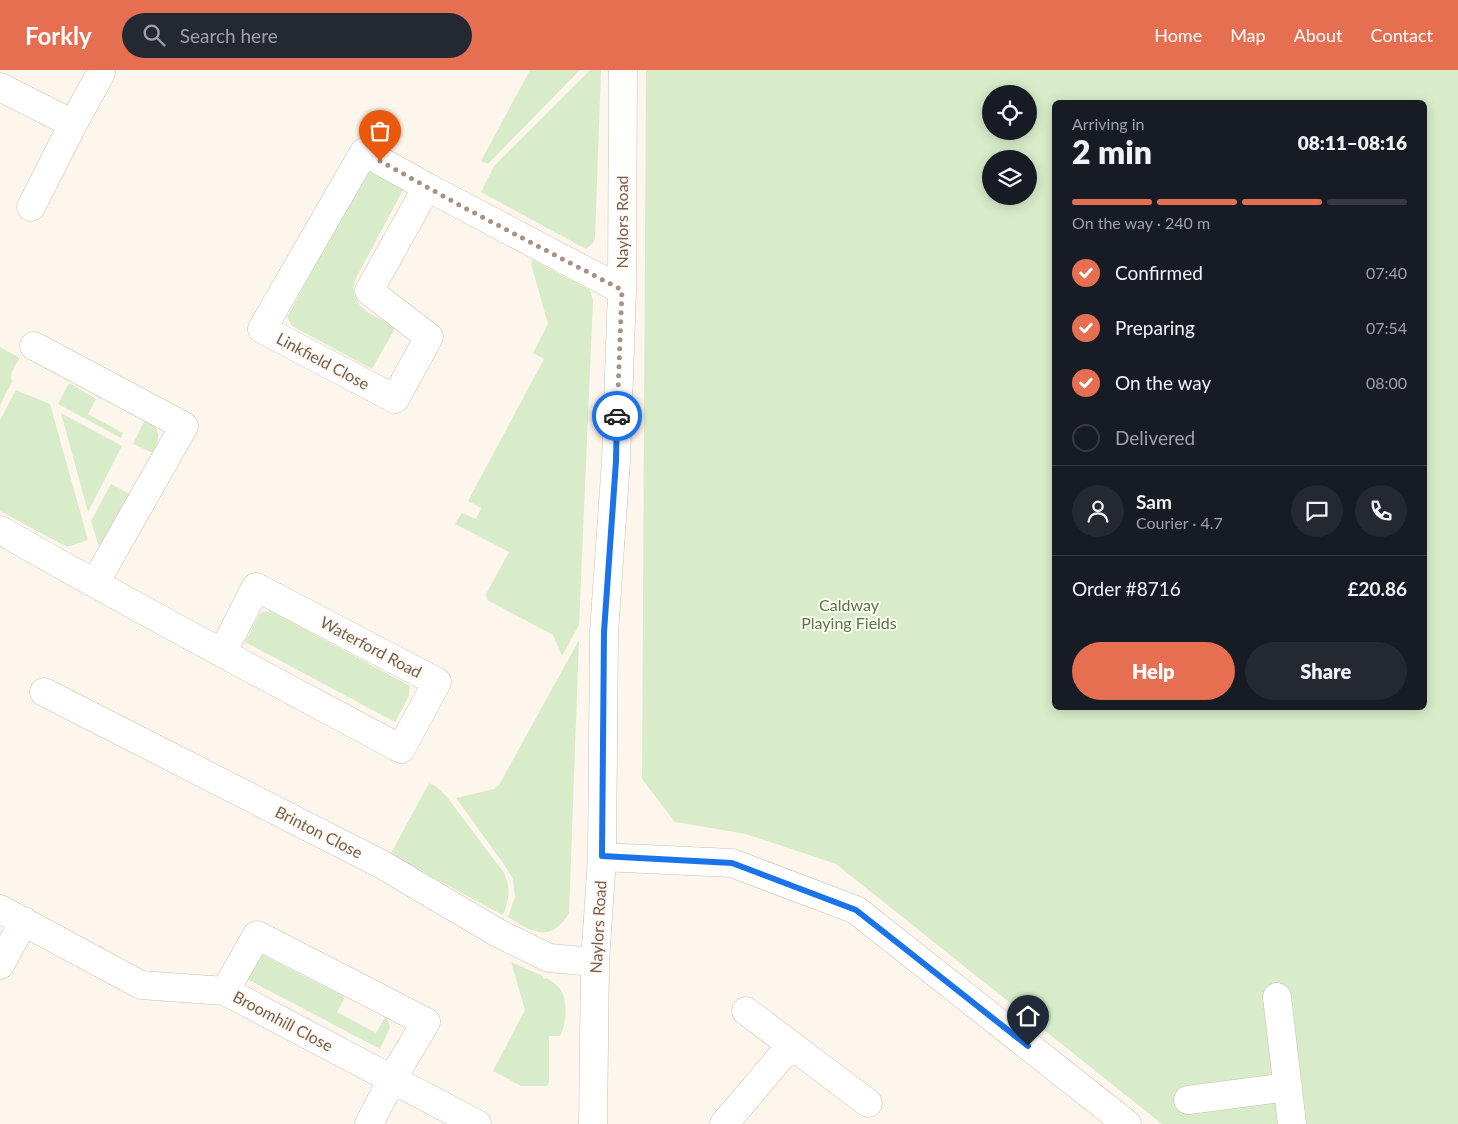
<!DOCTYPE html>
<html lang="en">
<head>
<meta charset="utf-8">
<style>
	:root { --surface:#171b24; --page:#242831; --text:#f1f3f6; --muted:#9ea1a6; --line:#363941; --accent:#e76f51 }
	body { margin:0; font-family:Lato,sans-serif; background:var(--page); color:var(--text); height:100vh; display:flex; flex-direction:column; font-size:19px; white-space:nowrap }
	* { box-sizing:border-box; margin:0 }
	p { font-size:16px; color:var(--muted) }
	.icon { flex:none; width:28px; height:28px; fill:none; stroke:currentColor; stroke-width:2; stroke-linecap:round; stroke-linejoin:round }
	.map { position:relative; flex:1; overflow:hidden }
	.drawer { position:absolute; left:1052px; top:30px; width:375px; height:610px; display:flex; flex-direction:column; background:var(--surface); border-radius:8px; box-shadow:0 2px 12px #0003 }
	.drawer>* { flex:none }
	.buttons { position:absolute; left:982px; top:15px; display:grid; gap:10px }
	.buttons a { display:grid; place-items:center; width:55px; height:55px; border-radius:50%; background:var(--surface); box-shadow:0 2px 12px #0003; font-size:25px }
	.pin { position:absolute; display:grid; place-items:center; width:42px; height:42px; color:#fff; margin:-51px -21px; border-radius:50% 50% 50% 0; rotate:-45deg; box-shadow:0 0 5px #0007 }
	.pin .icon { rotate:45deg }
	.courier { position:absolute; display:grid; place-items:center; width:50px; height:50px; margin:-25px; border:4px solid #1a73e8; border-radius:50%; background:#fff; color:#222; box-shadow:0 1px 6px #0007 }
	.summary em { font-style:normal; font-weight:800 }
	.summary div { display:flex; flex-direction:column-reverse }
	.summary { display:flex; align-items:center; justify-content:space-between; height:85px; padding:0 20px }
	h1 { font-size:32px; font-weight:800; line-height:38px }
	.bar { display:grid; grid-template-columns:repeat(4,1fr); gap:8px 5px; align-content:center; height:60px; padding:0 20px }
	.bar i { height:6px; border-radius:4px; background:var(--line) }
	.bar .selected { background:var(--accent) }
	.bar p { grid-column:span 4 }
	.line { display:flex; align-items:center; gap:12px; padding:0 20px; border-top:1px solid var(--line) }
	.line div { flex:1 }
	.round { display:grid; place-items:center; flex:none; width:52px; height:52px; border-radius:26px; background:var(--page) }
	ol { padding:0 20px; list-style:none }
	li { display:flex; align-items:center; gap:15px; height:55px }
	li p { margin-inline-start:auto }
	li .icon { padding:5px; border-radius:50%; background:var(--accent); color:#fff; stroke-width:4 }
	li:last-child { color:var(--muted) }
	li i { width:28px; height:28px; border:2px solid var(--line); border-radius:50% }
	.primary-button { display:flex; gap:10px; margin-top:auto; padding:10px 20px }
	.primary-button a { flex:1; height:58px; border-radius:30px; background:var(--accent); color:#fff; font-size:20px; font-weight:800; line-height:58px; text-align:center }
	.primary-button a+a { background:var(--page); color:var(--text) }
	header { display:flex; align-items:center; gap:30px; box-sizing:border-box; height:70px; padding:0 25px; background:var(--accent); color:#fff }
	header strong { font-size:24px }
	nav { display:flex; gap:28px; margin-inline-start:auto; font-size:18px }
	.search { width:350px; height:45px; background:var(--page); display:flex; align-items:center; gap:12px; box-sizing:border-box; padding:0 18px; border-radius:28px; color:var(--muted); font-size:19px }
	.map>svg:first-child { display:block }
	.green { fill:#d8ecc9; fill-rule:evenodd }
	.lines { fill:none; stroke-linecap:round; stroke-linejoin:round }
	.minor-casing { stroke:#d1beb0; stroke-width:29 }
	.minor { stroke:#fff; stroke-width:28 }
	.done { stroke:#a89285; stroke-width:5; stroke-dasharray:0 9 }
	.route { stroke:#1a73e8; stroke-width:6 }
	.labels { text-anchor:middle; stroke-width:4; stroke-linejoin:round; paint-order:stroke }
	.street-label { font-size:16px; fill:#7a5c4d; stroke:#fffaf3 }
	.park-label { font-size:16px; fill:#537a41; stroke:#fffaf3 }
</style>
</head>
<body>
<header>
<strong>Forkly</strong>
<div class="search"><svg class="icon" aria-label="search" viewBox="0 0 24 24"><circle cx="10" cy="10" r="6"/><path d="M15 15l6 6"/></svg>Search here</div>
<nav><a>Home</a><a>Map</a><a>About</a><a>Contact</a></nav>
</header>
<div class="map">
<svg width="1458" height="1054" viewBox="0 0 1458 1054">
	<rect width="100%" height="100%" fill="#fdf6ec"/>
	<path class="green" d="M530,0H580L488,94L481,91Z
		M590,0H601L595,168L593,173L586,179L481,122L494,96Z
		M646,0H1458V1054H1162L836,794L746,764L675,752L642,709ZM991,24H1029V61H991ZM1055,32H1425V638H1055ZM991,89H1029V126H991Z
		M370,98L403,114V120L355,210C347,238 377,247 396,257L372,299L292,256L287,247L367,100Z
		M533,190L590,220L593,231L579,555L562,586L553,565L487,530L486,524L509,482L455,454L462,443L476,449L481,438L468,431L544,289L533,283L548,254L531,194Z
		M0,277L20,288C15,296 9,302 12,312L0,335Z
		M69,313L96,329L88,344L123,363L121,368L58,334Z
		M16,320L50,334L88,470L67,477L0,441V350Z
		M61,343L122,376L88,442Z
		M146,348C161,360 161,367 153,383L133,374Z
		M111,414L130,424L100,480L91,451Z
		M271,541L410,616L409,626L395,652L245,572L259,544L262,542Z
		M579,570L569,843C551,874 532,862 508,847L515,827L513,809L503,793L456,728L494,719L499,715Z
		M429,713L437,717L447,727L504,803C511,818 509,830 503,845L390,785Z
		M240,873L345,927L337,942L376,963L385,947H387L390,958L380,979L226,898L223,896L236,874Z
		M511,892L543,906V909L547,908C552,912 559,916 562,922C568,934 566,955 560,966H549V1012L547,1016H521L493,1001L525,940Z"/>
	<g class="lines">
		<defs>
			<path id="minor" d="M0,17L73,54L31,137
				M73,54L101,3
				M427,117L364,82L262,259L395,329L429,267L369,221L427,117L622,220
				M34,276L184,356L95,513
				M0,460C132,536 267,607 401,679L437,612L256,517L222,583
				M44,622L381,794L498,863L549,888L595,892
				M602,787L732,793L856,840L1127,1054
				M0,839L141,915L225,921L477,1054
				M0,895L24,851
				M225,921L257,865L426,952L392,1009L369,1054
				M1277,927L1292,1054
				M746,941L868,1033
				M1188,1030L1288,1017
				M593,1054L595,892L602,787L604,562L616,391L622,220L623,0
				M724,1054L791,975"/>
		</defs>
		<use href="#minor" class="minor-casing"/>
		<use href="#minor" class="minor"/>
	</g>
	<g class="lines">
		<path class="done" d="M380,91L463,137L622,220L617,346"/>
		<path class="route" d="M617,346L616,391L604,562L602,786L732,793L856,840L1028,976"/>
	</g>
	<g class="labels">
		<g class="street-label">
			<text transform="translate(622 152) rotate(-90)" y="6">Naylors Road</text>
			<text transform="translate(323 291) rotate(28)" y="6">Linkfield Close</text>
			<text transform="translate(371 577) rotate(28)" y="6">Waterford Road</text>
			<text transform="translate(319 762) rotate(27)" y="6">Brinton Close</text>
			<text transform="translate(598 857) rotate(-87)" y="6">Naylors Road</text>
			<text transform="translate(283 951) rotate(28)" y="6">Broomhill Close</text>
		</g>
		<g class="park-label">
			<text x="849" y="541">Caldway<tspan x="849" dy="18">Playing Fields</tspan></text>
		</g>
	</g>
</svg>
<div class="buttons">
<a><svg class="icon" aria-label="locate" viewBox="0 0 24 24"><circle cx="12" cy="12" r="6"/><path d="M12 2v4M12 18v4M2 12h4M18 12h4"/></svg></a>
<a><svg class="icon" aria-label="layers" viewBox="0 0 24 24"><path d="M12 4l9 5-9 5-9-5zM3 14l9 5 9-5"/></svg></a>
</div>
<div class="pin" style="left:380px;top:91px;background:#ea580c"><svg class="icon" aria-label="bag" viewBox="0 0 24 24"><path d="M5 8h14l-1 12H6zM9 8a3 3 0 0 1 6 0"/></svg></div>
<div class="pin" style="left:1028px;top:976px;background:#1f2937"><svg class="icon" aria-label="home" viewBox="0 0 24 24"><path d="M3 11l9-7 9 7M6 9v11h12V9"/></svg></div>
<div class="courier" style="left:617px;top:346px"><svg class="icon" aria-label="car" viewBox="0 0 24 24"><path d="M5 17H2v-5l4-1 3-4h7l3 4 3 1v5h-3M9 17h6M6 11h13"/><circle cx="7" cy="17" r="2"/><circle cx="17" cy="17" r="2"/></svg></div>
<section class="drawer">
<div class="summary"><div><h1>2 min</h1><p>Arriving in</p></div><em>08:11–08:16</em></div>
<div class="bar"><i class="selected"></i><i class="selected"></i><i class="selected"></i><i></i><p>On the way · 240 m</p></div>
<ol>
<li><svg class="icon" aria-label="check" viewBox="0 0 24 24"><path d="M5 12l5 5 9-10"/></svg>Confirmed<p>07:40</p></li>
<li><svg class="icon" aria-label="check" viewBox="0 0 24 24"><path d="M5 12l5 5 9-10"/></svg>Preparing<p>07:54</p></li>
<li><svg class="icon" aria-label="check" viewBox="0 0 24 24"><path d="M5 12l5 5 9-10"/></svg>On the way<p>08:00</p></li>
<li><i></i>Delivered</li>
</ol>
<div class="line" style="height:90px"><a class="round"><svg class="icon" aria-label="person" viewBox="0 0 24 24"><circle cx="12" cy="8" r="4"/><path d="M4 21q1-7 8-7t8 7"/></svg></a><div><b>Sam</b><p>Courier · 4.7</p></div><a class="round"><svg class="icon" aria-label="chat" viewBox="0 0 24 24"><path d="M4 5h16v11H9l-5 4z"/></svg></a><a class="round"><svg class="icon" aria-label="phone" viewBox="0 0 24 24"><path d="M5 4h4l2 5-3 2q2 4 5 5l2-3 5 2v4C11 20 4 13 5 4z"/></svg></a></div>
<div class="line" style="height:65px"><div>Order #8716</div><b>£20.86</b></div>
<div class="primary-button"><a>Help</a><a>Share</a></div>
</section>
</div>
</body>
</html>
